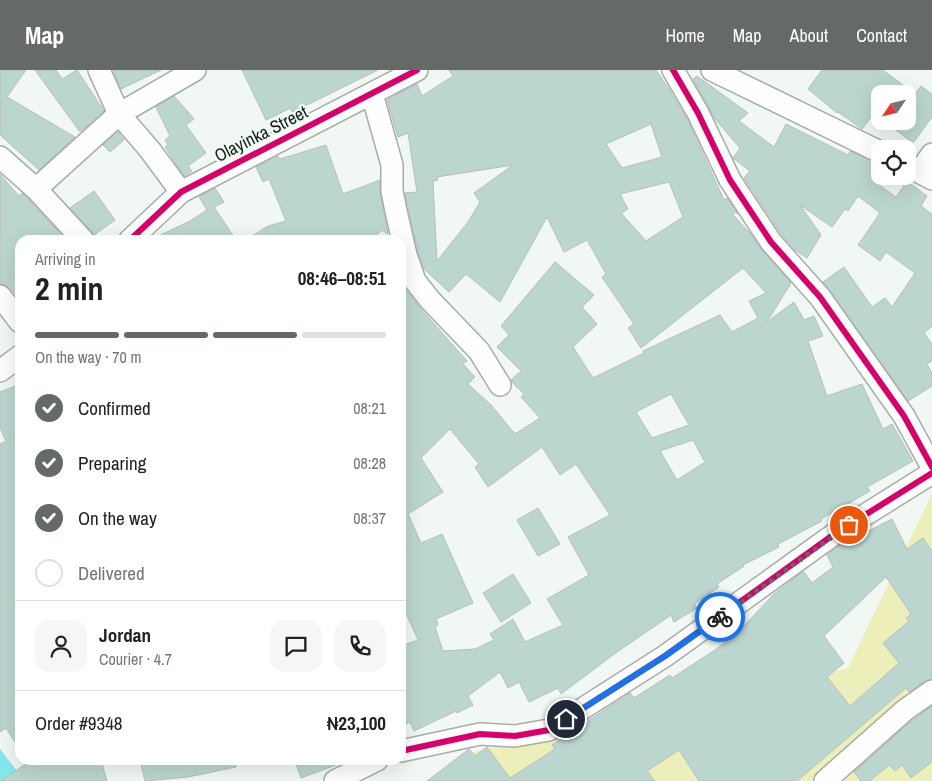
<!DOCTYPE html>
<html lang="en">
<head>
<meta charset="utf-8">
<style>
	:root { --surface:#fff; --page:#f6f6f6; --text:#222; --muted:#767676; --line:#e0e0e0; --accent:#656a66 }
	body { margin:0; font-family:"Archivo Narrow",sans-serif; background:var(--page); color:var(--text); height:100vh; display:flex; flex-direction:column; font-size:19px; white-space:nowrap }
	* { box-sizing:border-box; margin:0 }
	p { font-size:16px; color:var(--muted) }
	.icon { flex:none; width:28px; height:28px; fill:none; stroke:currentColor; stroke-width:2; stroke-linecap:round; stroke-linejoin:round }
	.map { position:relative; flex:1; overflow:hidden }
	.details { position:absolute; left:15px; top:165px; width:391px; height:530px; display:flex; flex-direction:column; background:var(--surface); border-radius:15px; box-shadow:0 5px 20px #0002 }
	.details>* { flex:none }
	.needle { width:32px; rotate:235deg }
	.controls { position:absolute; left:871px; top:15px; display:grid; gap:10px }
	.controls a { display:grid; place-items:center; width:45px; height:45px; border-radius:10px; background:var(--surface); box-shadow:0 5px 20px #0002; font-size:25px }
	.pin { position:absolute; display:grid; place-items:center; width:42px; height:42px; color:#fff; margin:-21px; border:2px solid #fff; border-radius:50%; box-shadow:0 1px 5px #0007 }
	.courier { position:absolute; display:grid; place-items:center; width:50px; height:50px; margin:-25px; border:4px solid #1a73e8; border-radius:50%; background:#fff; color:#222; box-shadow:0 1px 6px #0007 }
	.head em { font-style:normal; font-weight:700 }
	.head div { display:flex; flex-direction:column-reverse }
	.head { display:flex; align-items:center; justify-content:space-between; height:85px; padding:0 20px }
	h1 { font-size:32px; font-weight:700; line-height:38px }
	.bar { display:grid; grid-template-columns:repeat(4,1fr); gap:8px 5px; align-content:center; height:60px; padding:0 20px }
	.bar i { height:6px; border-radius:4px; background:var(--line) }
	.bar .active { background:var(--accent) }
	.bar p { grid-column:span 4 }
	.line { display:flex; align-items:center; gap:12px; padding:0 20px; border-top:1px solid var(--line) }
	.line div { flex:1 }
	.round { display:grid; place-items:center; flex:none; width:52px; height:52px; border-radius:15px; background:var(--page) }
	ol { padding:0 20px; list-style:none }
	li { display:flex; align-items:center; gap:15px; height:55px }
	li p { margin-inline-start:auto }
	li .icon { padding:5px; border-radius:50%; background:var(--accent); color:#fff; stroke-width:4 }
	li:last-child { color:var(--muted) }
	li i { width:28px; height:28px; border:2px solid var(--line); border-radius:50% }
	header { display:flex; align-items:center; gap:30px; box-sizing:border-box; height:70px; padding:0 25px; background:var(--accent); color:#fff }
	header strong { font-size:24px }
	nav { display:flex; gap:28px; margin-inline-start:auto; font-size:18px }
	.map>svg:first-child { display:block }
	.green { fill:#edefba }
	.water { fill:#84e8eb }
	.building { fill:#bbd6cf; stroke:#b8bebb; fill-rule:evenodd }
	.lines { fill:none; stroke-linecap:round; stroke-linejoin:round }
	.minor-casing { stroke:#a8ada9; stroke-width:24 }
	.minor { stroke:#fdfefd; stroke-width:21 }
	.cycleway-casing { stroke:#eefbf2; stroke-width:9 }
	.cycleway { stroke:#d6006c; stroke-width:6 }
	.done { stroke:#656a66; stroke-width:5; stroke-dasharray:0 9 }
	.route { stroke:#1a73e8; stroke-width:6 }
	.labels { text-anchor:middle; stroke-width:4.5; stroke-linejoin:round; paint-order:stroke }
	.street-label { font-size:18px; fill:#191d1a; stroke:#eefbf2 }
</style>
</head>
<body>
<header>
<strong>Map</strong>
<nav><a>Home</a><a>Map</a><a>About</a><a>Contact</a></nav>
</header>
<div class="map">
<svg width="932" height="711" viewBox="0 0 932 711">
	<rect width="100%" height="100%" fill="#f1f8f3"/>
	<path class="green" d="M932,423V711H478L460,685L848,598Z"/>
	<path class="water" d="M0,679L25,711H0Z"/>
	<path class="building" d="M0,0H26L7,27L75,67L39,100L0,65Z
		M35,0H56L62,9L77,0L104,41L80,62Z
		M113,0H161L121,19Z
		M242,0H378L309,34L292,42L291,38L266,50Z
		M449,0H656L669,19L687,49L724,130L727,128L738,144L735,142L733,145L750,163L762,180L791,213L767,252L794,232L804,250L814,246L823,266L808,271L827,326L862,314L883,359L892,354L913,391L867,417L870,421L821,449L822,451L778,474L779,477L743,495L744,496L717,514L719,517L694,534L697,538L674,552L671,545L617,582L561,624L558,618L529,632L519,612L508,618L500,602L468,626L473,635L457,643L456,641L414,661L410,652L401,657V576L418,570L401,532V484L407,481L401,467V209L405,219L420,238L467,291L463,294L475,307L468,314L491,335L515,364L540,348L521,327L524,324L512,312L511,310L521,301L497,277L509,265L501,256L555,192L594,225L582,237L597,254L573,277L593,308L644,283L643,281L720,245L732,262L758,248L749,231L766,223L743,198L641,278L628,258L634,254L602,207L606,204L587,170L564,182L547,147L500,232L466,204L449,222L424,199L418,182L405,123L417,122L408,63L398,67L387,30L417,14L422,26L453,6ZM651,54L662,87L622,98L606,74ZM513,95L474,123L480,132L468,152L437,191L433,111L438,110L437,107ZM669,112L683,147L646,171L621,143L628,139L620,124ZM671,324L689,355L652,368L636,342ZM450,359L479,394L475,397L488,417L542,377L560,405L576,394L610,445L568,467L589,505L547,529L563,555L525,572L513,549L490,564L494,570L475,579L443,581L435,557L438,555L436,549L473,533L442,464L421,473L408,444L443,422L421,388ZM693,370L705,392L677,410L660,381Z
		M822,0H883L915,24L921,16L932,24V47L913,73L884,51H908V24H880V48L877,46L875,48L872,46L862,59L838,42L837,43L808,19Z
		M697,6L748,43L739,51L774,77L786,54L848,85L850,81L880,94V101L875,112L896,127L907,111L927,126L921,136L932,144V256L924,263L932,274V291L927,294L932,303V316L908,331L823,212L844,197L872,237L885,228L892,237L915,203L886,182L880,191L858,175L880,143L858,126L848,141L845,139L832,157L800,135L821,165L807,188L795,180L781,164L744,108L750,101L733,88L740,78L715,49L693,9Z
		M174,26L194,49L186,55L206,83L188,96L192,101L184,106L165,77L168,75L165,70L170,66L156,37Z
		M118,62L124,70L110,82L103,75Z
		M326,75L343,124L380,110V123L388,164H387L382,160L375,167L364,170H246L268,156L286,151L269,109L263,112L256,97L278,86L280,89Z
		M0,104L19,126L22,123L28,129L66,170H20L19,230L10,218L5,215L0,214Z
		M215,118L224,132L214,137L236,170H150L190,151L207,140L199,127Z
		M94,121L115,150L94,165L70,138Z
		M20,314V680L6,658L0,662V374L6,371L0,358V322Z
		M538,438L560,474L538,486L517,450Z
		M892,449L907,479L923,468L932,481V609L925,611L909,622L906,618L797,711H699L679,680L647,701L655,711H427L469,679L475,686L487,677L510,708L555,679L552,675L630,623L634,628L670,605L672,608L715,580L740,560L774,524L800,504L804,502L812,513L833,497L827,485L839,476ZM886,507L911,544L906,548L909,551L883,573L899,593L850,636L827,607L844,593L824,566Z
		M513,504L531,533L501,552L483,523Z
		M932,636V692L911,708L902,695L895,701L889,695L870,711H861L854,702L909,653Z
		M31,690H101L107,711H1Z
		M140,690H236V697L188,707L145,711Z
		M308,690H344V692L301,708L296,694Z"/>
	<g class="lines">
		<defs>
			<path id="minor" d="M99,0L119,44L150,80L181,122
				M673,0L698,43L730,110L771,172L820,227L904,346L932,397
				M712,0L880,82
				M372,24L392,95V121L396,141L406,185L415,211L430,230L479,281L500,315
				M0,87L36,119L83,170
				M908,96L932,109
				M920,101L932,84
				M36,119L119,44L195,0
				M130,170L181,122L417,0
				M0,226L20,252
				M0,301L20,286
				M401,681L480,664L515,666L549,660L665,586L833,465L932,403
				M335,711L377,690
				M825,711L905,640L932,621"/>
		</defs>
		<use href="#minor" class="minor-casing"/>
		<use href="#minor" class="minor"/>
		<defs>
			<path id="cycleway" d="M673,0L698,43L730,110L771,172L820,227L904,346L932,397
				M130,170L181,122L417,0
				M401,681L480,664L515,666L549,660L665,586L833,465L932,403"/>
		</defs>
		<use href="#cycleway" class="cycleway-casing"/>
		<use href="#cycleway" class="cycleway"/>
	</g>
	<g class="lines">
		<path class="done" d="M720,547L849,455"/>
		<path class="route" d="M566,649L665,586L720,547"/>
	</g>
	<g class="labels">
		<g class="street-label">
			<text transform="translate(261 64) rotate(-27)" y="6">Olayinka Street</text>
		</g>
	</g>
</svg>
<div class="controls">
<a><svg class="needle" viewBox="-14 -14 28 28"><path d="M0-13l5 13h-10z" fill="#e53935"/><path d="M0 13l5-13h-10z" fill="#767676"/></svg></a>
<a><svg class="icon" aria-label="locate" viewBox="0 0 24 24"><circle cx="12" cy="12" r="6"/><path d="M12 2v4M12 18v4M2 12h4M18 12h4"/></svg></a>
</div>
<div class="pin" style="left:849px;top:455px;background:#ea580c"><svg class="icon" aria-label="bag" viewBox="0 0 24 24"><path d="M5 8h14l-1 12H6zM9 8a3 3 0 0 1 6 0"/></svg></div>
<div class="pin" style="left:566px;top:649px;background:#1f2937"><svg class="icon" aria-label="home" viewBox="0 0 24 24"><path d="M3 11l9-7 9 7M6 9v11h12V9"/></svg></div>
<div class="courier" style="left:720px;top:547px"><svg class="icon" aria-label="bike" viewBox="0 0 24 24"><circle cx="6" cy="16" r="4"/><circle cx="18" cy="16" r="4"/><path d="M6 16l4-8h5l3 8M10 8l3 8H6M13 5h3"/></svg></div>
<section class="details">
<div class="head"><div><h1>2 min</h1><p>Arriving in</p></div><em>08:46–08:51</em></div>
<div class="bar"><i class="active"></i><i class="active"></i><i class="active"></i><i></i><p>On the way · 70 m</p></div>
<ol>
<li><svg class="icon" aria-label="check" viewBox="0 0 24 24"><path d="M5 12l5 5 9-10"/></svg>Confirmed<p>08:21</p></li>
<li><svg class="icon" aria-label="check" viewBox="0 0 24 24"><path d="M5 12l5 5 9-10"/></svg>Preparing<p>08:28</p></li>
<li><svg class="icon" aria-label="check" viewBox="0 0 24 24"><path d="M5 12l5 5 9-10"/></svg>On the way<p>08:37</p></li>
<li><i></i>Delivered</li>
</ol>
<div class="line" style="height:90px"><a class="round"><svg class="icon" aria-label="person" viewBox="0 0 24 24"><circle cx="12" cy="8" r="4"/><path d="M4 21q1-7 8-7t8 7"/></svg></a><div><b>Jordan</b><p>Courier · 4.7</p></div><a class="round"><svg class="icon" aria-label="chat" viewBox="0 0 24 24"><path d="M4 5h16v11H9l-5 4z"/></svg></a><a class="round"><svg class="icon" aria-label="phone" viewBox="0 0 24 24"><path d="M5 4h4l2 5-3 2q2 4 5 5l2-3 5 2v4C11 20 4 13 5 4z"/></svg></a></div>
<div class="line" style="height:65px"><div>Order #9348</div><b>₦23,100</b></div>
</section>
</div>
</body>
</html>
